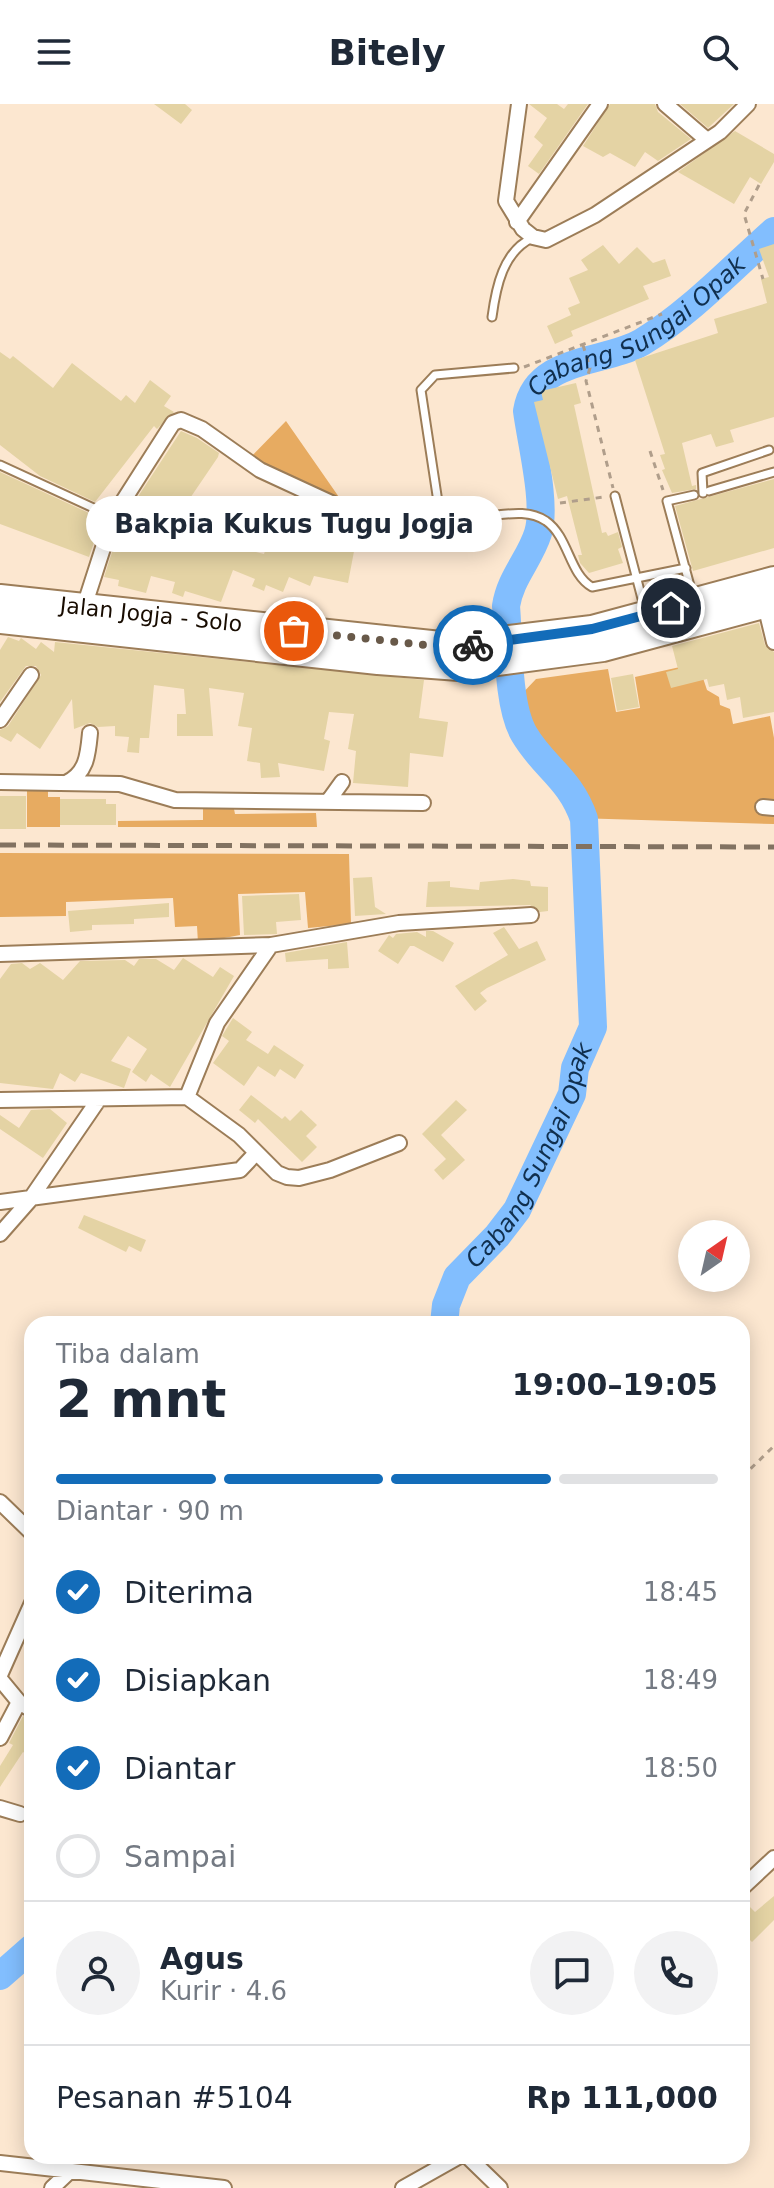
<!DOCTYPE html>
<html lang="id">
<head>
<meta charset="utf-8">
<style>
	:root { --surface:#fff; --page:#f2f2f3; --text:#1f2937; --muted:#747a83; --line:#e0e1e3; --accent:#136cb9 }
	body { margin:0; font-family:"DejaVu Sans",sans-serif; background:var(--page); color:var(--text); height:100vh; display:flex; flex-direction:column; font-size:30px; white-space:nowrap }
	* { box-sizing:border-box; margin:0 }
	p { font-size:26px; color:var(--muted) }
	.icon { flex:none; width:44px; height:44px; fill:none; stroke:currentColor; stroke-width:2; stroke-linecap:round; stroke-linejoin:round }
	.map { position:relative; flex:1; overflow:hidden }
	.panel { position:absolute; left:24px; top:1212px; width:726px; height:848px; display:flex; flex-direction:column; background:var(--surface); border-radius:24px; box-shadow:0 4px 20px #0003 }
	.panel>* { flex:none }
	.needle { width:52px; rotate:34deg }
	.tools { position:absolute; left:678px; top:1116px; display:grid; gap:16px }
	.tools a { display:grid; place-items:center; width:72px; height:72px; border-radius:50%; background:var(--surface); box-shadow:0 4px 20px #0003; font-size:40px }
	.pin { position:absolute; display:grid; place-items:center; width:68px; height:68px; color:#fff; margin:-34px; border:4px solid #fff; border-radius:50%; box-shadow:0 2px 8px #0007 }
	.courier { position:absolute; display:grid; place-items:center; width:80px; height:80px; margin:-40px; border:6px solid #136cb9; border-radius:50%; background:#fff; color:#222; box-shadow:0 2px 10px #0007 }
	.bubble { position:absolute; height:56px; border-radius:28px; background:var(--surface); box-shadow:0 4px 20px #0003; font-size:26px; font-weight:600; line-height:56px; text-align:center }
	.summary em { font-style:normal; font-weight:600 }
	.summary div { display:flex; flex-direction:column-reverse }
	.summary { display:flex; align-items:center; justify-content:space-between; height:136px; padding:0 32px }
	h1 { font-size:52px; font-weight:600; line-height:60px }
	.bar { display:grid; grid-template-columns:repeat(4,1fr); gap:12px 8px; align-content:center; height:96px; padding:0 32px }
	.bar i { height:10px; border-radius:6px; background:var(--line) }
	.bar .on { background:var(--accent) }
	.bar p { grid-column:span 4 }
	.line { display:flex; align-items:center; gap:20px; padding:0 32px; border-top:2px solid var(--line) }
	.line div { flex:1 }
	.round { display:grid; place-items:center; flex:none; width:84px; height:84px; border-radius:42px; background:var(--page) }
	ol { padding:0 32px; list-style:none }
	li { display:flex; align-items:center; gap:24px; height:88px }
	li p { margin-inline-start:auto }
	li .icon { padding:8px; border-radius:50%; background:var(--accent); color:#fff; stroke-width:4 }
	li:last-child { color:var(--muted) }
	li i { width:44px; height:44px; border:4px solid var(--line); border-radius:50% }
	header { display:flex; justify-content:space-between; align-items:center; height:104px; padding:0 32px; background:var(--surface); font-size:36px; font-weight:600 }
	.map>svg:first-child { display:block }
	.green { fill:#e7ab61 }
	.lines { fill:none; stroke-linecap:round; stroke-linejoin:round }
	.river { stroke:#82befe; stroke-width:28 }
	.building { fill:#e4d3a4 }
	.lane-casing { stroke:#9c7d58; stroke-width:11 }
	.street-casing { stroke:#9c7d58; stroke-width:18 }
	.highway-casing { stroke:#9c7d58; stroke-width:30 }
	.path { stroke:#b09e8b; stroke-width:3; stroke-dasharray:6 6; stroke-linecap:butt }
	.lane { stroke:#fff; stroke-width:7 }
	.street { stroke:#fff; stroke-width:14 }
	.highway { stroke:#fff; stroke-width:26 }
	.rail { stroke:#827261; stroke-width:5; stroke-dasharray:16 8; stroke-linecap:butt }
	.done { stroke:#685949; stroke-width:8; stroke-dasharray:0 14.4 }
	.route { stroke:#136cb9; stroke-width:10 }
	.labels { text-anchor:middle; stroke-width:8; stroke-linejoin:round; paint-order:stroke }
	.street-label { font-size:22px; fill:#180c01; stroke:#fef7ef }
	.water-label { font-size:24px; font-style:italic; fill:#102f4e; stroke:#fef7ef }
</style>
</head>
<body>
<header><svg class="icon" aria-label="menu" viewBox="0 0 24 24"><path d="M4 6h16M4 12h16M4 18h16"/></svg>Bitely<svg class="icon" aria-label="search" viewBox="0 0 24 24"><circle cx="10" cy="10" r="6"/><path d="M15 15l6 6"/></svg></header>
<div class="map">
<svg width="774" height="2084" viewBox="0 0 774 2084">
	<rect width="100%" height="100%" fill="#fce7d0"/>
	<path class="green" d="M286,317L341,396H334L249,355Z
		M698,559L707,586L719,593L720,601L730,605L733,620L770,612L774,634V720L576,714L567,687L521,606L518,594L536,575L608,565L616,608L640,604L635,573Z
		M27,682H48V693H60V723H27Z
		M203,700H233L235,710L316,709L317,723H118V717L203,716Z
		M0,749L349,750L351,820L308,824L305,788L238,790L240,831L198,839L197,822L175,823L173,794L66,798V812L0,813Z"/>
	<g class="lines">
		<g class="river">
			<path id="s1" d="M444,1220L446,1201L457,1173L497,1132L517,1106L572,990L575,964L593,923L584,715C570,674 544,664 524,630C507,601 509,537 506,502C510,474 530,455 538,429C547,401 531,338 527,307C536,252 605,260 642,238C690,209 732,164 774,127"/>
			<path d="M0,1872L32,1844"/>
		</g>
	</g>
	<path class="building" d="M154,0H185L192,6L181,20Z
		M529,0H557L564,5L568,0H588L539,70L528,62L543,41L534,33L547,14Z
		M610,0H655L658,8L691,35L658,57L645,48L635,63L610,49L603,53L583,42Z
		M680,0H734L708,24Z
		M735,27L774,50V58L761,80L750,73L734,100L678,68Z
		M774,140V313L730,326L734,338L716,343L711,330L682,339L692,382L696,381V385L672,389L662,366L665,365L660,351L665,350L635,256L718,229L714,215L767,199L761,175L769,173L759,145Z
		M603,141L619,160L637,143L653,159L665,155L671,172L643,182L649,195L571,227L573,232L555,240L547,222L571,211L568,204L580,199L569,174L588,166L581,156Z
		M0,248L10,255L13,252L53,284L72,259L121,297L126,291L135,299L150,276L171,292L164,302L174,308L157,325L154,322L95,398L40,372L0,341Z
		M576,279L581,299L574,301L602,429L606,428L608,432L618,428L622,443L618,445L623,459L589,469L580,459L578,451H582L567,392L558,395L534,298L543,296L541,287Z
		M181,327L197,334L219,349L218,353L182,406L165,393L145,419L264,450L266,444L247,434L258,413L282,424L292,403L310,411L315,402L337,412L357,410L355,420L359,421L348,479L314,472L310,482L289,473L283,488L266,481L264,487L252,482L255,475L233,466L221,498L185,487L183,493L172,489L175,478L151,472L146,489L118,482L119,476L104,473L122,417Z
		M0,368L102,415L89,453L0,420Z
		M774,375V444L693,467L675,402Z
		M759,519L765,541L774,548V608L743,614L740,593L727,596L724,580L709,583L707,575L671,584L666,568L678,565L672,542Z
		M8,533L19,537L21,534L36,545L41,538L54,548L55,538L424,576L419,614L448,618L443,653L410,649L408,683L353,679L356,647L348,645L354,610L329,608L324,635L330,637L324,667L278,659L280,673L261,674L260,659L247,657L252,624L238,622L244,589L209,584L213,632H177V610H186L184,585L154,581L149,634H140L139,649L127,648L129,633L115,632V622L98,623L90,619L74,625L72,595L40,645L17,629L11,638L0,632V626L8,622L41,571L36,562H26L0,598V546Z
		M633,570L639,603L617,607L611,574Z
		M0,692H26V725H0Z
		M60,695H106V700H116V721H60Z
		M372,773L375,803L386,810L355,812L353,774Z
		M513,775L530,777L531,782L548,783V807L540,808L530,801L426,803L428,778L450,777V783L479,786L480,778Z
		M299,790L301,816L276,818L277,830L244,831L242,792Z
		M169,799V813L134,815V820L92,821V826L70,828L68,807Z
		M504,823L519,845L537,837L546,856L487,884L480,889L487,897L475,907L455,882L508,851L493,829Z
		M426,827H433L454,839L443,858L414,842H410L398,860L378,847L389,831L393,834L396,830L417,828L426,833Z
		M347,838L349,864L328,865V855L286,858L285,849Z
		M183,854L213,873L220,863L234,872L170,983L151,970L146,978L132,968L147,945L128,932L111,957L131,965L124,984L81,969L75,978L60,969L53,985L0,979V875L11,860L22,859L30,865L40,859L63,876L80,857L125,856L134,862L139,855H156L174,866Z
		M233,914L252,928L246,936L268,950L274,941L304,961L295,975L280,965L275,973L258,962L244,982L213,959L229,937L222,932Z
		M251,991L282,1015L285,1012L290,1017L301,1006L317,1021L306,1032L317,1043L302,1058L258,1015L255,1019L239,1006Z
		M456,996L467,1006L441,1031L465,1056L443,1076L434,1066L446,1055L422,1030Z
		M50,1005L67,1019L43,1054L0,1025V1011L19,1024L31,1006Z
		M84,1111L146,1136L141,1148L129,1142L126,1148L78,1124Z
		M23,1612L32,1616V1653L23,1648L0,1683V1662L13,1641L9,1639Z
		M774,1792V1816L752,1838L742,1828V1808L749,1802L755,1808Z"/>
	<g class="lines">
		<defs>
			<path id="lane" d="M492,213C496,183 503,148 532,134
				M514,264L435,271L421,286L438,398C444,402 453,409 460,411C488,418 520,400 546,417C569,433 569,470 592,483L686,464
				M0,361L113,413
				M709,387L774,368
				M703,389L702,369L769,346
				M615,392L645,506
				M693,493L667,397L694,391"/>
			<path id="street" d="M519,0L506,97L523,125L533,133L546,136L595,111L720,28L748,0
				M665,0L707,36
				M517,118L600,0
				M765,501L774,538
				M84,503L113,413L173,319L181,316L202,325L260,366L340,403
				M0,616L31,571
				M0,678L120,680L175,696L423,699
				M66,679C87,669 88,650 90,629
				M329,696L342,678
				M763,703L774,704
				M0,850L271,841L399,819L531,811
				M187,993L217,919L271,841
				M0,996L187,993L239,1031L277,1069L287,1073L299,1074L330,1066L399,1039
				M0,1098L240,1066L256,1049
				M0,1130L29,1097L99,995
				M0,1398L32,1429
				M0,1571L32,1499
				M0,1575L19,1598L32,1606
				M0,1634L19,1598
				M0,1704L20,1710
				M742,1784L774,1754
				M467,2052L500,2084
				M0,2059L224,2084
				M52,2084L69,2068
				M403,2084L460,2052"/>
			<g id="highway">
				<path id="s2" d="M0,494L450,542L592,525L774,476"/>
				<path d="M0,516L378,557L459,563L603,544L774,498"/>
			</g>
		</defs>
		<use href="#lane" class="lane-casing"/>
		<use href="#street" class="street-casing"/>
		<use href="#highway" class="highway-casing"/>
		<path class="path" d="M759,81L744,110L763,175
			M583,241L590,264L586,277L613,384
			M524,263L662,210
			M650,347L663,386
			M560,399L604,393
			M742,1373L774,1342"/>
		<use href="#lane" class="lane"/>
		<use href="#street" class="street"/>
		<use href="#highway" class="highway"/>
		<path class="rail" d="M0,741L774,743"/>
	</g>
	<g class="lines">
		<path class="done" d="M294,527L426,541H473"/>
		<path class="route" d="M473,541L592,525L671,504"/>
	</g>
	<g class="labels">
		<g class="street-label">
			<text dy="8" stroke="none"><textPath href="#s2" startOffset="152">Jalan Jogja - Solo</textPath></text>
		</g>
		<g class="water-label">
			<text dy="8" stroke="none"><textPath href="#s1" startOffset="1130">Cabang Sungai Opak</textPath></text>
			<text dy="8" stroke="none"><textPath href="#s1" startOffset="194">Cabang Sungai Opak</textPath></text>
		</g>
	</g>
</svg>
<div class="tools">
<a><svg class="needle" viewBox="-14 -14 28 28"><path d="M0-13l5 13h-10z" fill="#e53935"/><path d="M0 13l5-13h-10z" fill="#747a83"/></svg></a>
</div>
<div class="pin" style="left:294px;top:527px;background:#ea580c"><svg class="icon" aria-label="bag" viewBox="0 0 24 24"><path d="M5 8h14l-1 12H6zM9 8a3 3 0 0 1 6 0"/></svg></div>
<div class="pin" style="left:671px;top:504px;background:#1f2937"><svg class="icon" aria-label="home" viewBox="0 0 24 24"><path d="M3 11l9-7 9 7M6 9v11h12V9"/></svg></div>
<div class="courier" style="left:473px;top:541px"><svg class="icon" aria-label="bike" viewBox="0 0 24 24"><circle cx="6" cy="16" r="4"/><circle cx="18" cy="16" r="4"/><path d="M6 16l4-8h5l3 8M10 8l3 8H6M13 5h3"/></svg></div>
<div class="bubble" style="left:86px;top:392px;width:416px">Bakpia Kukus Tugu Jogja</div>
<section class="panel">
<div class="summary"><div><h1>2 mnt</h1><p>Tiba dalam</p></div><em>19:00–19:05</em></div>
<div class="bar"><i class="on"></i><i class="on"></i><i class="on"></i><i></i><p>Diantar · 90 m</p></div>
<ol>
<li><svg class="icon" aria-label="check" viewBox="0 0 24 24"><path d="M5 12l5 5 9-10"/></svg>Diterima<p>18:45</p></li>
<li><svg class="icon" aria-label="check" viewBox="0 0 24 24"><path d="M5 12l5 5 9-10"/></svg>Disiapkan<p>18:49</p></li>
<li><svg class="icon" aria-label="check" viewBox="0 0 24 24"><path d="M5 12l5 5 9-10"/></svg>Diantar<p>18:50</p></li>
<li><i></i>Sampai</li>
</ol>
<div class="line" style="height:144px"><a class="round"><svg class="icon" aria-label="person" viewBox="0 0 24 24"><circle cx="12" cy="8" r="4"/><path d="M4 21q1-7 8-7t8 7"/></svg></a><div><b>Agus</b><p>Kurir · 4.6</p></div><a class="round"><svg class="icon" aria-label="chat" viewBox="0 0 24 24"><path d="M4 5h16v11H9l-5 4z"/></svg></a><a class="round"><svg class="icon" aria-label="phone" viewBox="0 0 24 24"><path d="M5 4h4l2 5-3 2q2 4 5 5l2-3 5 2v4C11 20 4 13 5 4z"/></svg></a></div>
<div class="line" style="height:104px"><div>Pesanan #5104</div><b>Rp 111,000</b></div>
</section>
</div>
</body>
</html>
